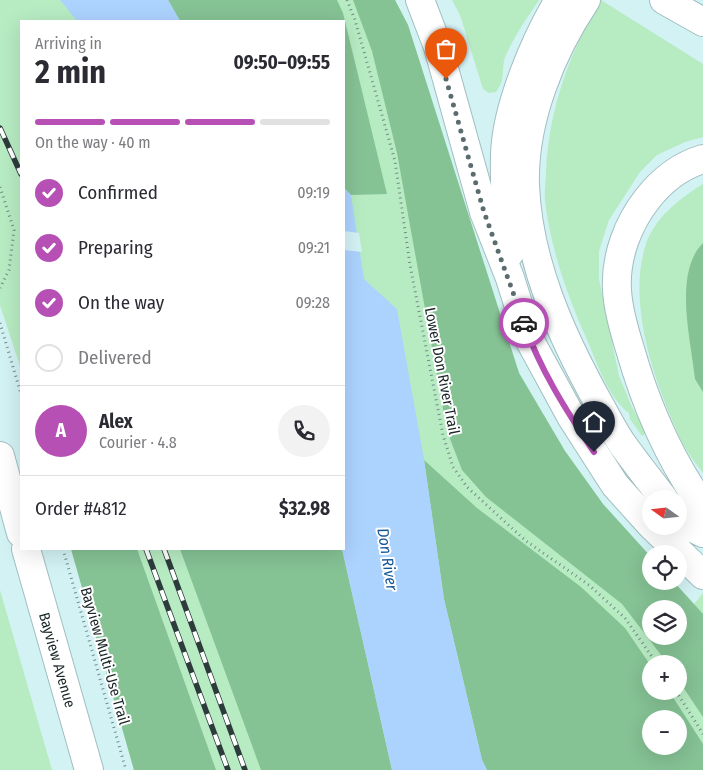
<!DOCTYPE html>
<html lang="en">
<head>
<meta charset="utf-8">
<style>
	:root { --surface:#fff; --page:#f2f2f3; --text:#2b2b33; --muted:#7c7c81; --line:#e1e1e2; --accent:#b750b5 }
	body { margin:0; font-family:"Fira Sans Condensed",sans-serif; background:var(--page); color:var(--text); height:100vh; display:flex; flex-direction:column; font-size:19px; white-space:nowrap }
	* { box-sizing:border-box; margin:0 }
	p { font-size:16px; color:var(--muted) }
	.icon { flex:none; width:28px; height:28px; fill:none; stroke:currentColor; stroke-width:2; stroke-linecap:round; stroke-linejoin:round }
	.map { position:relative; flex:1; overflow:hidden }
	.drawer { position:absolute; left:20px; top:20px; width:325px; height:530px; display:flex; flex-direction:column; background:var(--surface); border-radius:0px; box-shadow:0 5px 20px #0002 }
	.drawer>* { flex:none }
	.needle { width:32px; rotate:285deg }
	.tools { position:absolute; left:642px; top:490px; display:grid; gap:10px }
	.tools a { display:grid; place-items:center; width:45px; height:45px; border-radius:50%; background:var(--surface); box-shadow:0 5px 20px #0002; font-size:25px }
	.pin { position:absolute; display:grid; place-items:center; width:42px; height:42px; color:#fff; margin:-51px -21px; border-radius:50% 50% 50% 0; rotate:-45deg; box-shadow:0 0 5px #0007 }
	.pin .icon { rotate:45deg }
	.courier { position:absolute; display:grid; place-items:center; width:50px; height:50px; margin:-25px; border:4px solid #b750b5; border-radius:50%; background:#fff; color:#222; box-shadow:0 1px 6px #0007 }
	.summary em { font-style:normal; font-weight:700 }
	.summary div { display:flex; flex-direction:column-reverse }
	.summary { display:flex; align-items:center; justify-content:space-between; height:85px; padding:0 15px }
	h1 { font-size:32px; font-weight:700; line-height:38px }
	.bar { display:grid; grid-template-columns:repeat(4,1fr); gap:8px 5px; align-content:center; height:60px; padding:0 15px }
	.bar i { height:6px; border-radius:4px; background:var(--line) }
	.bar .on { background:var(--accent) }
	.bar p { grid-column:span 4 }
	.line { display:flex; align-items:center; gap:12px; padding:0 15px; border-top:1px solid var(--line) }
	.line div { flex:1 }
	.round { display:grid; place-items:center; flex:none; width:52px; height:52px; border-radius:26px; background:var(--page) }
	ol { padding:0 15px; list-style:none }
	li { display:flex; align-items:center; gap:15px; height:55px }
	li p { margin-inline-start:auto }
	li .icon { padding:5px; border-radius:50%; background:var(--accent); color:#fff; stroke-width:4 }
	li:last-child { color:var(--muted) }
	li i { width:28px; height:28px; border:2px solid var(--line); border-radius:50% }
	.map>svg:first-child { display:block }
	.green { fill:#b7ebc2; fill-rule:evenodd }
	.forest { fill:#85c294; fill-rule:evenodd }
	.water { fill:#acd2fe }
	.pier { fill:#d3f2f4 }
	.lines { fill:none; stroke-linecap:round; stroke-linejoin:round }
	.secondary-casing { stroke:#a1bec0; stroke-width:30 }
	.motorway-casing { stroke:#a1bec0; stroke-width:30 }
	.path { stroke:#758a8b; stroke-width:3; stroke-dasharray:1 4; stroke-linecap:butt }
	.secondary { stroke:#fff; stroke-width:28 }
	.motorway { stroke:#fff; stroke-width:28 }
	.rail-casing { stroke:#2d3b3c; stroke-width:5.5 }
	.rail { stroke:#fff; stroke-width:4; stroke-dasharray:11; stroke-linecap:butt }
	.done { stroke:#5a6c6d; stroke-width:5; stroke-dasharray:0 9 }
	.route { stroke:#b750b5; stroke-width:6 }
	.labels { text-anchor:middle; stroke-width:4; stroke-linejoin:round; paint-order:stroke }
	.street-label { font-size:15px; fill:#192425; stroke:#fff }
	.water-label { font-size:16px; font-style:italic; fill:#165796; stroke:#fff }
</style>
</head>
<body>
<div class="map">
<svg width="703" height="770" viewBox="0 0 703 770">
	<rect width="100%" height="100%" fill="#d3f2f4"/>
	<path class="green" d="M0,0H395L408,25L519,373L565,451L603,504L651,557V581H673L694,604L703,593V770H134L71,549H344V21H21V369L0,305ZM651,609H679V636H651ZM651,664H679V691H651ZM651,719H679V746H651Z
		M452,0H539C527,18 515,35 506,55C500,69 507,77 496,92L489,93L483,89L460,15Z
		M601,0L703,64V137L685,142L657,155L640,172L609,220L599,251V279L619,376L632,407L647,433L642,436L630,419L629,413C610,400 597,364 588,342C568,297 551,251 545,201C544,192 546,181 546,171C549,110 569,52 601,0Z
		M703,184V473C696,463 687,453 682,442C656,387 627,307 645,247C653,219 679,199 703,184Z
		M0,590L52,770H0Z"/>
	<path class="forest" d="M168,0H337L343,13L387,194L351,195L344,188V21H180Z
		M353,0H395L408,25L519,373L565,451L603,504L651,557V581H673L703,614V717L679,681V664H668L622,604L486,497L462,470L447,431L397,153L372,51ZM651,609H679V636H651Z
		M703,243V392L695,379C691,340 673,273 703,243Z
		M424,460L477,508L581,587L625,628L651,666V691H669L703,744V770H487L482,760L444,599ZM651,719H679V746H651Z
		M71,549H137L216,770H134Z
		M180,549H342L392,770H261Z"/>
	<path class="water" d="M60,0H168L180,21H77Z
		M344,188L351,195L364,279L397,309L424,459L444,599L482,760L487,770H392L342,549Z"/>
	<path class="pier" d="M344,231L359,233L362,252L344,250Z"/>
	<g class="lines">
		<defs>
			<path id="secondary" d="M0,456L21,533
				M26,549L89,770"/>
			<path id="motorway" d="M420,0L438,47L484,212L510,278L529,339L572,418L615,485L651,525
				M586,0C551,52 523,121 525,185C528,262 561,335 598,402C606,416 613,431 623,445C636,463 650,481 664,499
				M664,0L703,22
				M703,159C680,166 663,179 648,198C628,223 615,257 617,290C618,310 624,330 630,349C646,406 669,458 703,507
				M509,254C507,221 504,188 505,155C506,108 535,40 559,0
				M679,515L689,526L703,533
				M652,526L703,575"/>
		</defs>
		<use href="#secondary" class="secondary-casing"/>
		<use href="#motorway" class="motorway-casing"/>
		<path class="path" d="M347,0L355,20L395,161L410,265L443,435L453,467L467,487L526,541L589,585L625,618L657,664
			M0,187L14,230L9,270L0,288
			M0,323L21,394
			M63,549L126,770
			M676,691L703,734"/>
		<use href="#secondary" class="secondary"/>
		<use href="#motorway" class="motorway"/>
		<defs>
			<path id="rail" d="M0,128L21,174
				M146,549L228,770
				M164,549L245,770"/>
		</defs>
		<use href="#rail" class="rail-casing"/>
		<use href="#rail" class="rail"/>
	</g>
	<g class="lines">
		<path class="done" d="M446,79L484,212L524,323"/>
		<path class="route" d="M524,323C539,368 567,412 594,452"/>
	</g>
	<g class="labels">
		<g class="street-label">
			<text transform="translate(442 371) rotate(79)" y="5">Lower Don River Trail</text>
			<text transform="translate(105 656) rotate(74)" y="5">Bayview Multi-Use Trail</text>
			<text transform="translate(57 660) rotate(74)" y="5">Bayview Avenue</text>
		</g>
		<g class="water-label">
			<text transform="translate(388 559) rotate(81)" y="6">Don River</text>
		</g>
	</g>
</svg>
<div class="tools">
<a><svg class="needle" viewBox="-14 -14 28 28"><path d="M0-13l5 13h-10z" fill="#e53935"/><path d="M0 13l5-13h-10z" fill="#7c7c81"/></svg></a>
<a><svg class="icon" aria-label="locate" viewBox="0 0 24 24"><circle cx="12" cy="12" r="6"/><path d="M12 2v4M12 18v4M2 12h4M18 12h4"/></svg></a>
<a><svg class="icon" aria-label="layers" viewBox="0 0 24 24"><path d="M12 4l9 5-9 5-9-5zM3 14l9 5 9-5"/></svg></a>
<a>+</a>
<a>−</a>
</div>
<div class="pin" style="left:446px;top:79px;background:#ea580c"><svg class="icon" aria-label="bag" viewBox="0 0 24 24"><path d="M5 8h14l-1 12H6zM9 8a3 3 0 0 1 6 0"/></svg></div>
<div class="pin" style="left:594px;top:452px;background:#1f2937"><svg class="icon" aria-label="home" viewBox="0 0 24 24"><path d="M3 11l9-7 9 7M6 9v11h12V9"/></svg></div>
<div class="courier" style="left:524px;top:323px"><svg class="icon" aria-label="car" viewBox="0 0 24 24"><path d="M5 17H2v-5l4-1 3-4h7l3 4 3 1v5h-3M9 17h6M6 11h13"/><circle cx="7" cy="17" r="2"/><circle cx="17" cy="17" r="2"/></svg></div>
<section class="drawer">
<div class="summary"><div><h1>2 min</h1><p>Arriving in</p></div><em>09:50–09:55</em></div>
<div class="bar"><i class="on"></i><i class="on"></i><i class="on"></i><i></i><p>On the way · 40 m</p></div>
<ol>
<li><svg class="icon" aria-label="check" viewBox="0 0 24 24"><path d="M5 12l5 5 9-10"/></svg>Confirmed<p>09:19</p></li>
<li><svg class="icon" aria-label="check" viewBox="0 0 24 24"><path d="M5 12l5 5 9-10"/></svg>Preparing<p>09:21</p></li>
<li><svg class="icon" aria-label="check" viewBox="0 0 24 24"><path d="M5 12l5 5 9-10"/></svg>On the way<p>09:28</p></li>
<li><i></i>Delivered</li>
</ol>
<div class="line" style="height:90px"><b class="round" style="background:var(--accent);color:#fff">A</b><div><b>Alex</b><p>Courier · 4.8</p></div><a class="round"><svg class="icon" aria-label="phone" viewBox="0 0 24 24"><path d="M5 4h4l2 5-3 2q2 4 5 5l2-3 5 2v4C11 20 4 13 5 4z"/></svg></a></div>
<div class="line" style="height:65px"><div>Order #4812</div><b>$32.98</b></div>
</section>
</div>
</body>
</html>
